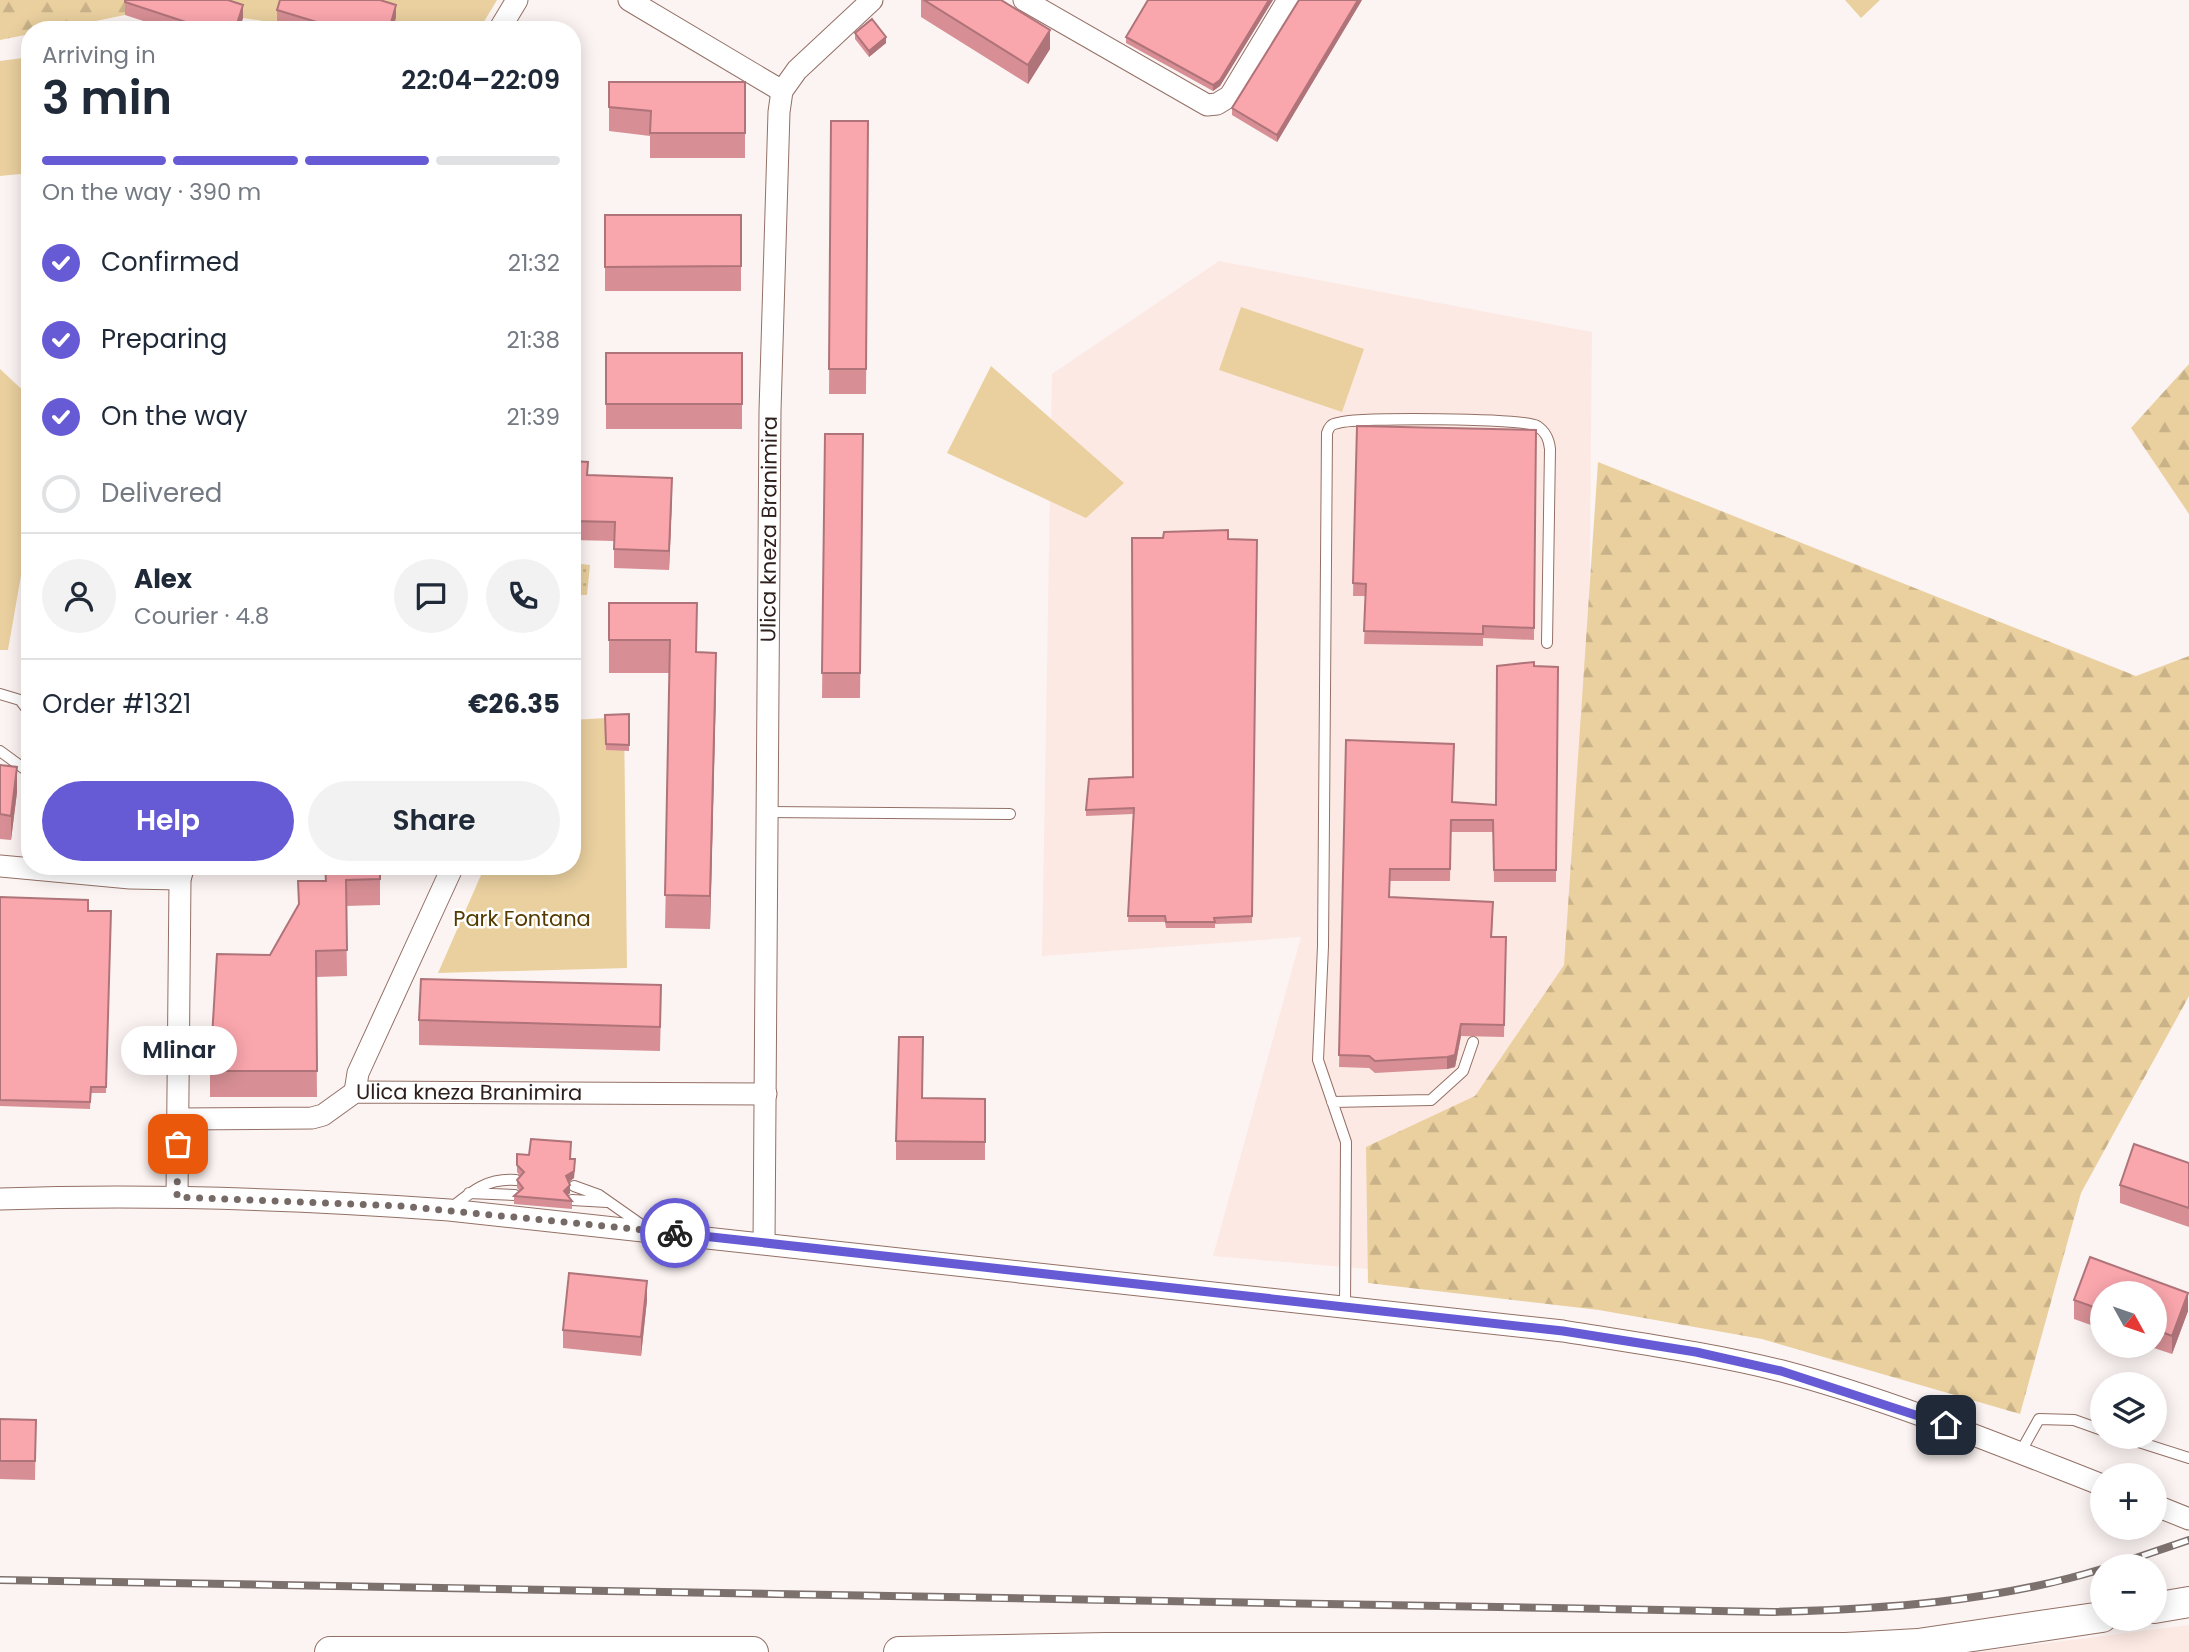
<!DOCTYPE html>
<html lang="en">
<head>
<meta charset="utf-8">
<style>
	:root { --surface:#fff; --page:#f2f2f3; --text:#1f2937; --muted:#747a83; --line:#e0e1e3; --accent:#665bd5 }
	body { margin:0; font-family:Poppins,sans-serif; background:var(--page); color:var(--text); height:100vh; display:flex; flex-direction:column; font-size:26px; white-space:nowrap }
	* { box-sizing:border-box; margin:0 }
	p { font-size:23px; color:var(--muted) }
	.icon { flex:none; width:38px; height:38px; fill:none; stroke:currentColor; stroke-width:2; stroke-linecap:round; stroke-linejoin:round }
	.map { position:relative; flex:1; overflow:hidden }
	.sheet { position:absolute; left:21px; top:21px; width:560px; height:854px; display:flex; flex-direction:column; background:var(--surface); border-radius:28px; box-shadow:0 4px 18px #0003 }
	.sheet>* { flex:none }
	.needle { width:46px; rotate:130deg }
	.tools { position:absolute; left:2090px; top:1281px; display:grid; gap:14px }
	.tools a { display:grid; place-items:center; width:77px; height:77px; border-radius:50%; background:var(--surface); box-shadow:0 4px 18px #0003; font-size:35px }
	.pin { position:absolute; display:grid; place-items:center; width:60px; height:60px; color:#fff; margin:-30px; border-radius:14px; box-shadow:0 4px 10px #0006 }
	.courier { position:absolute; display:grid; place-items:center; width:70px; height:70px; margin:-35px; border:5px solid #665bd5; border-radius:50%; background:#fff; color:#222; box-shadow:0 2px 9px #0007 }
	.bubble { position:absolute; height:49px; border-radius:24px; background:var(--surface); box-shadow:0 4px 18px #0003; font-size:23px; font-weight:600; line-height:49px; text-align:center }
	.summary em { font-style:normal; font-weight:600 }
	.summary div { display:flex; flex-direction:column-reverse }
	.summary { display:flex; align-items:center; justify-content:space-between; height:119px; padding:0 21px }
	h1 { font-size:46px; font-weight:600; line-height:52px }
	.bar { display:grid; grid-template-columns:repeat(4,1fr); gap:10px 7px; align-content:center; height:84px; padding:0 21px }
	.bar i { height:9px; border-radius:5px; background:var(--line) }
	.bar .on { background:var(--accent) }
	.bar p { grid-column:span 4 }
	.line { display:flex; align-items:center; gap:18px; padding:0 21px; border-top:2px solid var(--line) }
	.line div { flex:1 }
	.round { display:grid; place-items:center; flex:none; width:74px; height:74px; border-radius:37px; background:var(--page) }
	ol { padding:0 21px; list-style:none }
	li { display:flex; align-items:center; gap:21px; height:77px }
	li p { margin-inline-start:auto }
	li .icon { padding:7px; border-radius:50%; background:var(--accent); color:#fff; stroke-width:4 }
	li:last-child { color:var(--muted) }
	li i { width:38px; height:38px; border:4px solid var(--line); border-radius:50% }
	.primary-button { display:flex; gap:14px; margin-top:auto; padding:14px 21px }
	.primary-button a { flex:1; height:80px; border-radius:42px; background:var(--accent); color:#fff; font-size:28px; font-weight:600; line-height:80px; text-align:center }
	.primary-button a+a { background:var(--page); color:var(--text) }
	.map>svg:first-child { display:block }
	.built { fill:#fde9e3 }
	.grass { fill:url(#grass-dots) }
	.forest { fill:url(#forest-firs) }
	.park { fill:#ead09f }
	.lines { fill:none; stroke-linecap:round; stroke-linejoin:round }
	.service-casing { stroke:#937066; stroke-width:12 }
	.minor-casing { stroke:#937066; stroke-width:23 }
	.secondary-casing { stroke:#937066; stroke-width:32 }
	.service { stroke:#fff; stroke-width:10 }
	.minor { stroke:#fff; stroke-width:21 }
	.secondary { stroke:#fff; stroke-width:30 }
	.rail-casing { stroke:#7d716e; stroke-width:8 }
	.rail { stroke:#fff; stroke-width:5; stroke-dasharray:16; stroke-linecap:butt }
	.wall { fill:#d78f95 }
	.shaded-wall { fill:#af7479 }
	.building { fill:#faa6ad; stroke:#af7479; stroke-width:2 }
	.done { stroke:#766a67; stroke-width:7; stroke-dasharray:0 12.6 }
	.route { stroke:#665bd5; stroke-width:9 }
	.labels { text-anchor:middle; stroke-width:5; stroke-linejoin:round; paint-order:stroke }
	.street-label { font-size:21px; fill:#2e201c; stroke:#fff }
	.park-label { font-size:21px; fill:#533a00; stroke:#fff }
</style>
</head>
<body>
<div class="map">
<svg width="2189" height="1652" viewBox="0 0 2189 1652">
	<defs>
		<pattern id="grass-dots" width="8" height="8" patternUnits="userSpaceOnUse" patternTransform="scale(1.75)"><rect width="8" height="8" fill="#ead09f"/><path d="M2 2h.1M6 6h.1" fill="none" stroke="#c9b288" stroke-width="1.8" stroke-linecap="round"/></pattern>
		<pattern id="forest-firs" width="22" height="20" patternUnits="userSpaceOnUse" patternTransform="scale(1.75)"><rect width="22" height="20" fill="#ead09f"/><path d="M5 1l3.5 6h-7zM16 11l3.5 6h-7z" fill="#c9b288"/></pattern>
	</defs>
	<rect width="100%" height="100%" fill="#fcf4f2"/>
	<path class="built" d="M1219,261L1592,332L1586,964L1379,1270L1213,1256L1301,937L1042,956L1052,374Z
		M2189,1625V1652H1976Z"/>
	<path class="grass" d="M572,563L590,565L587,595H572Z"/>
	<path class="forest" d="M0,0H128L125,15L52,30H30V34L0,40Z
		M2189,364V514L2131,428Z
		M1598,462L2136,676L2189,656V996L2081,1193L2020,1414L1762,1339L1599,1310L1368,1283L1366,1147L1475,1096L1564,965Z"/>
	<path class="park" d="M191,0H284L277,23L243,18Z
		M337,0H497L479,30H393L396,18Z
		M1845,0H1880L1861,18Z
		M30,57V173L0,176V61Z
		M1241,307L1364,349L1342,412L1219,370Z
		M991,366L1124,483L1086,518L947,453Z
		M0,369L30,397V524L8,650H0Z
		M624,717L627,968L438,973L485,866H572V720Z"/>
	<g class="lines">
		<defs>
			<path id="service" d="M0,694L20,700L30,713
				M0,751L30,773
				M768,812L1010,814
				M1332,1102L1431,1100L1463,1071L1473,1042
				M574,1186L599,1195L646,1228
				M469,1193L515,1195
				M572,1200L607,1202
				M451,1208C472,1191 487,1178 516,1180
				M1345,1308L1346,1142L1318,1060L1323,946L1327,433C1329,427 1331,424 1338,423C1358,417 1523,418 1537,426C1546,432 1549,439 1550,449L1547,643
				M2123,1437L2189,1458
				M2020,1453L2039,1419L2074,1420L2102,1430"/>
			<g id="minor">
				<path d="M629,0L782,91"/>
				<path d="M1024,0L1207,105L1217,104L1230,96L1288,0"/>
				<path d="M499,30L517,0"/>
				<path d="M0,866L130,878L180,879"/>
				<path d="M355,1092L358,1073L453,866"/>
				<path id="s1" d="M179,1119L312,1118L323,1115L355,1092L766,1094"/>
				<path d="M177,1197L180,879L184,866"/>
				<path d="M0,1199C150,1194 300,1199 449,1210L1563,1331C1636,1343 1710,1353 1782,1371C1891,1400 1997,1444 2102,1485"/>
				<path id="s2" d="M764,1243L770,411L779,112L782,91L797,70L872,0"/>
				<path d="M2154,1505L2189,1519"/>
			</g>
			<path id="secondary" d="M2154,1608L2189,1602
				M330,1652H753
				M899,1652L1106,1648H1846L1918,1644L2102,1617"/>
		</defs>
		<use href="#service" class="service-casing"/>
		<use href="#minor" class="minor-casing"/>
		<use href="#secondary" class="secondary-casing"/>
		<use href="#service" class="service"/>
		<use href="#minor" class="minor"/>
		<use href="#secondary" class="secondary"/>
		<defs>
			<path id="rail" d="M2112,1566L2189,1540
				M0,1580L1773,1612C1884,1609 1994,1602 2102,1569"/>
		</defs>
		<use href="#rail" class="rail-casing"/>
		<use href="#rail" class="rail"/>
	</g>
	<path class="wall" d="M921,0H1001L1050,49L1028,84L921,17Z
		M1148,0H1273L1220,86L1213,91L1126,43V37Z
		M1362,0L1277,142L1232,115V108Z
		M125,2L243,18L239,30H171L125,15Z
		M277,10L396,17L393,30H300L277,23Z
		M855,33L886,43L869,57L855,39Z
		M609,82H745V158H650V136L609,131Z
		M831,121H868L866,394H829Z
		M605,215H741V291H605Z
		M606,353H742V429H606Z
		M1357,426L1536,430L1534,640L1483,638V646L1364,644L1366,596H1353Z
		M825,434H863L860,698H822Z
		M572,461L588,475L672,497L669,570L614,568V541L572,540Z
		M1228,539L1257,540L1252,923L1215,924V928H1166L1165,922H1128L1133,814L1086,816V810L1133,777Z
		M609,603L697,652L716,686L710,929L665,928L670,673H609Z
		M1534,666L1558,667L1556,882H1494L1493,832H1451L1450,881H1390L1389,897L1493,914L1492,937H1506L1504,1037L1461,1036L1455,1067L1447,1069L1375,1073L1369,1068L1339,1067L1346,740L1454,756L1452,802L1496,805Z
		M629,714V751L606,750L605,715Z
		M0,765L17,792L11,840L0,839Z
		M380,866V905L346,906L347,976L316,977L317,1097H210V1071L270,955L325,881Z
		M0,897L88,911H111L106,1093H91L90,1109L0,1106Z
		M661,1010L660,1051L419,1045V1020Z
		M923,1098L985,1099V1160H896V1141Z
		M570,1159L575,1167L574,1178L569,1182L570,1193L567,1195L572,1201V1209L514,1204V1196L520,1191L517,1188V1180L520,1176L517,1172V1165Z
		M2189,1163V1227L2120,1203V1185Z
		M2090,1257L2188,1293V1311L2172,1354L2148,1346H2154V1293H2102V1329L2074,1319V1300Z
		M647,1300L641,1356L563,1348V1330Z
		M0,1419L36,1420L35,1480L0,1479Z"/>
	<path class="shaded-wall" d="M1269,0H1273L1220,86L1213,91V85Z
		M1358,0H1362L1277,142V135Z
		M243,5V18L239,30H235Z
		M396,5V17L393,30H389Z
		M1050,30V49L1028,84V65Z
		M886,37V43L869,57V51Z
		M672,478V497L669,570V551Z
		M716,653V686L710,929V896Z
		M17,767V792L11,840V816Z
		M1461,1024V1036L1455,1067L1447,1069V1057Z
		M575,1159L574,1178L566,1184V1176Z
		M570,1185V1193L564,1199V1191Z
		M647,1281V1300L641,1356V1337Z
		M2188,1293V1311L2172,1354V1336Z"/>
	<path class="building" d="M125,0H228L243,5L235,30H210L125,2Z
		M280,0H380L396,5L389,30H343L277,10Z
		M924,0H1001L1050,30L1028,65Z
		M1148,0H1269L1220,80L1213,85L1126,37Z
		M1299,0H1358L1277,135L1232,108Z
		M872,19L886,37L869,51L855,33Z
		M609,82H745V133H650L651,111L609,107Z
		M831,121H868L866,369H829Z
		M605,215H741V266L605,267Z
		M606,353H742V404H606Z
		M1357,426L1536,430L1534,628L1483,626V634L1364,631L1366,584L1353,583Z
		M825,434H863L860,673H822Z
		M572,461L588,462L587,475L672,478L669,551L614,549L615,522L572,521Z
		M1228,530V539L1257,540L1252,916L1214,918L1215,922H1166L1165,916H1128L1134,808L1086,810L1089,779L1133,777L1132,538H1163L1164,532Z
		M609,603H697L696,652L716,653L710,896L665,895L670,640H609Z
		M1534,662V666L1558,667L1556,870H1494L1493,820H1451L1450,869H1390L1389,897L1493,902L1491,937H1506L1504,1025L1461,1024L1455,1055L1447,1057L1375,1061L1369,1056L1339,1055L1346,740L1454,744L1452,802L1496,805L1497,666Z
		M629,714V745L606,744L605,715Z
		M0,765L17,767L11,816L0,814Z
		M325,866H380V879L346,880L347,950L316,951L317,1071H210L217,954L270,955L299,904L298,881H326Z
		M0,897L88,900V911H111L106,1087H91L90,1102L0,1100Z
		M421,979L661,985L660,1027L419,1020Z
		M899,1037H923L922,1098L985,1099V1142L896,1141Z
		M531,1139L571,1142L570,1159H575L574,1171L566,1176L570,1185L564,1191L572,1201L514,1196L523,1188L517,1180L524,1172L517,1165V1154L529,1155Z
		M2134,1144L2189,1163V1208L2120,1185Z
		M2090,1257L2188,1293L2172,1336L2154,1329V1293H2102V1310L2074,1300Z
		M569,1273L647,1281L641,1337L563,1330Z
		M0,1419L36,1420L35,1461H0Z"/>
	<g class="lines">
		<path class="done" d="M178,1144L177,1197L401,1206L675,1233"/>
		<path class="route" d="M675,1233L1563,1331L1696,1352L1781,1371L1946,1425"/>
	</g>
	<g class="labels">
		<g class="street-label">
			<text dy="7" stroke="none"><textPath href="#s2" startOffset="714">Ulica kneza Branimira</textPath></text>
			<text dy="7" stroke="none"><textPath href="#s1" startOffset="298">Ulica kneza Branimira</textPath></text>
		</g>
		<g class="park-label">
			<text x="522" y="926">Park Fontana</text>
		</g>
	</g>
</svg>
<div class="tools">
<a><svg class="needle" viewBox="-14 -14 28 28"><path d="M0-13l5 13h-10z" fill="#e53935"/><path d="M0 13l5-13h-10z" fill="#747a83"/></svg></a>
<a><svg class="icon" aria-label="layers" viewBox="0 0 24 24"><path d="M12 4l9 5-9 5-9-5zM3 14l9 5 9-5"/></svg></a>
<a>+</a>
<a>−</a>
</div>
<div class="pin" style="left:178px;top:1144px;background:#ea580c"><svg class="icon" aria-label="bag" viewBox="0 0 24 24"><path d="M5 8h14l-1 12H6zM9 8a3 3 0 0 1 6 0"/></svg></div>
<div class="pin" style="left:1946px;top:1425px;background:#1f2937"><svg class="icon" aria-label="home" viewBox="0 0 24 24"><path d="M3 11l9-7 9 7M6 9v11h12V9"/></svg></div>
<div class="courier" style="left:675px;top:1233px"><svg class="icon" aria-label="bike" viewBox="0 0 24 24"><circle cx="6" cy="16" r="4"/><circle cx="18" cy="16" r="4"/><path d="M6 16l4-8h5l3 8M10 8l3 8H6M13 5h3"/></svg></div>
<div class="bubble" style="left:121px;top:1026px;width:116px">Mlinar</div>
<section class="sheet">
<div class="summary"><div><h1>3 min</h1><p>Arriving in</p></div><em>22:04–22:09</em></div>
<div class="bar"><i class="on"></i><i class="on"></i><i class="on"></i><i></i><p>On the way · 390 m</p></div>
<ol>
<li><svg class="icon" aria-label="check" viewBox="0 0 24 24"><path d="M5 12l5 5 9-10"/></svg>Confirmed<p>21:32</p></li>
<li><svg class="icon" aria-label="check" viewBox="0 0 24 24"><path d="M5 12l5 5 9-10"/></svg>Preparing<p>21:38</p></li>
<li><svg class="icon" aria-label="check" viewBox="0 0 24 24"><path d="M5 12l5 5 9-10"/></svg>On the way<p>21:39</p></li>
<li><i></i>Delivered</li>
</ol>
<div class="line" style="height:126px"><a class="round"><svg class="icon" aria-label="person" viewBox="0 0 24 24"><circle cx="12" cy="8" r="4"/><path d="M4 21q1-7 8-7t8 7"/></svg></a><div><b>Alex</b><p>Courier · 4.8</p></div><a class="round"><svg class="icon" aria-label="chat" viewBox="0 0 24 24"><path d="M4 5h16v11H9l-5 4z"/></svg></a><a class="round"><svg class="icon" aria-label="phone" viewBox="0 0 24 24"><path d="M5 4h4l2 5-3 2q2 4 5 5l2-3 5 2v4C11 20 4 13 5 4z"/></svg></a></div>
<div class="line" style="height:91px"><div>Order #1321</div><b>€26.35</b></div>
<div class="primary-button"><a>Help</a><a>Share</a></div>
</section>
</div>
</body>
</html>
